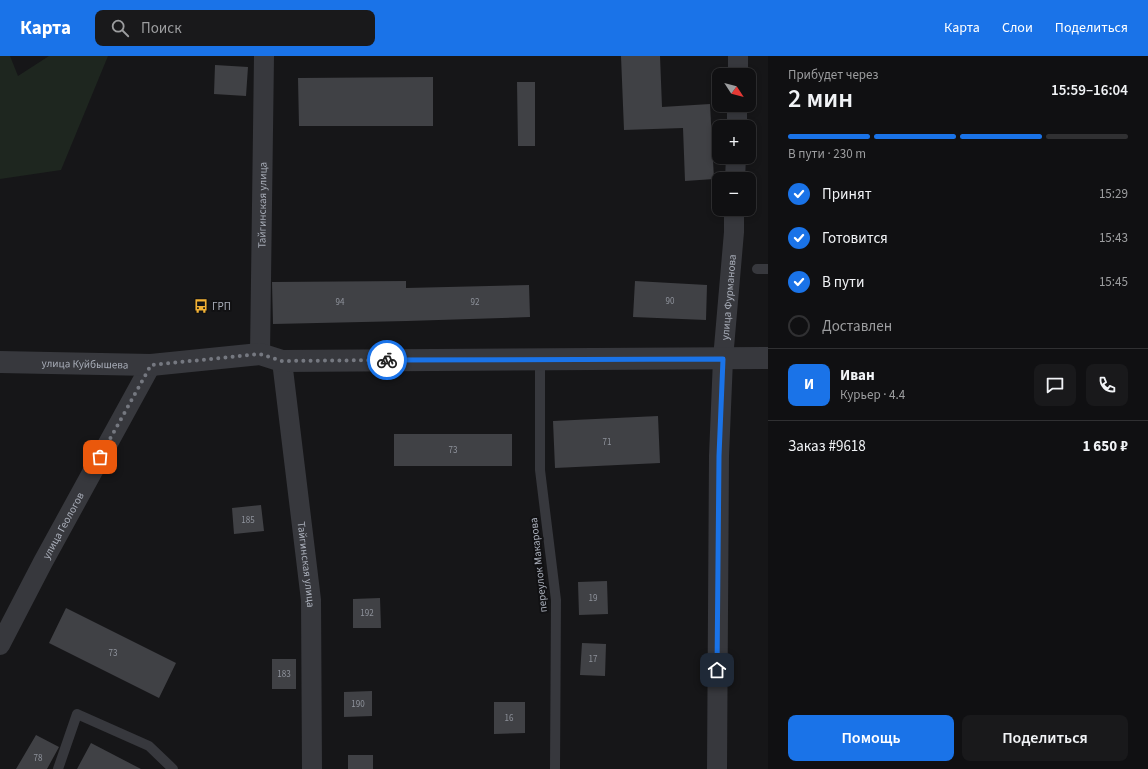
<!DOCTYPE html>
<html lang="ru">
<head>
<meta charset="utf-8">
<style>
	:root { --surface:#101012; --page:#19191b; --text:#f1f3f6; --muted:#9c9d9f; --line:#303032; --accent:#1a73e8 }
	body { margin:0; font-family:"Source Sans 3",sans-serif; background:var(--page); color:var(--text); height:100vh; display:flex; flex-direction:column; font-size:15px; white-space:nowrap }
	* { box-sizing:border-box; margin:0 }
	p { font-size:13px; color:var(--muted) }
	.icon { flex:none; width:22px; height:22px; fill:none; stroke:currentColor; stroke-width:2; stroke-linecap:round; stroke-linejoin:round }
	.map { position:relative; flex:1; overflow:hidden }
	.panel { display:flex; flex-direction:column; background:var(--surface); width:380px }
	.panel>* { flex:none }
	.needle { width:26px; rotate:126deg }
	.fabs { position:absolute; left:712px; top:12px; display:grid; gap:8px }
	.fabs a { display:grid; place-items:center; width:44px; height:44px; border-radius:8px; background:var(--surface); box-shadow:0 2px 6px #0003,0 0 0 1px var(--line); font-size:20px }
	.pin { position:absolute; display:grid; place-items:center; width:34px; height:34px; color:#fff; margin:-17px; border-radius:8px; box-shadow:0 2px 6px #0006 }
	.courier { position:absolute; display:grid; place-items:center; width:40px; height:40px; margin:-20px; border:3px solid #1a73e8; border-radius:50%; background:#fff; color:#222; box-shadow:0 1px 5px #0007 }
	.head em { font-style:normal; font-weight:600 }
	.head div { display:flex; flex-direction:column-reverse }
	.head { display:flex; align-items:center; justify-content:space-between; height:68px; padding:0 20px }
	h1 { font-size:26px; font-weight:600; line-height:30px }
	.bar { display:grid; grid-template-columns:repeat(4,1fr); gap:6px 4px; align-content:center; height:48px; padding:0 20px }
	.bar i { height:5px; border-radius:3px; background:var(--line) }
	.bar .on { background:var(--accent) }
	.bar p { grid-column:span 4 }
	.line { display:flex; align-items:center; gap:10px; padding:0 20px; border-top:1px solid var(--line) }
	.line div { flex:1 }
	.round { display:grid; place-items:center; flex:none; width:42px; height:42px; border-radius:8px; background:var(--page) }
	ol { padding:0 20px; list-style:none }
	li { display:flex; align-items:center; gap:12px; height:44px }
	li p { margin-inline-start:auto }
	li .icon { padding:4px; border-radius:50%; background:var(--accent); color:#fff; stroke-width:4 }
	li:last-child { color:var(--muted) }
	li i { width:22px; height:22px; border:2px solid var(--line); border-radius:50% }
	.primary-button { display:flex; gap:8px; margin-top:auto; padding:8px 20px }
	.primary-button a { flex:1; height:46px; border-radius:8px; background:var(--accent); color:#fff; font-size:16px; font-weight:600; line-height:46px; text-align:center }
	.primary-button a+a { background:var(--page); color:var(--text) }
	header { display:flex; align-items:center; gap:24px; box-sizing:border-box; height:56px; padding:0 20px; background:var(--accent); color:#fff }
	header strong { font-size:19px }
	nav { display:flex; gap:22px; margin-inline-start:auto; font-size:14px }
	.search { width:280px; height:36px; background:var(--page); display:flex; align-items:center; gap:10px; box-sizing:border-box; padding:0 14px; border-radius:8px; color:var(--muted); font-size:15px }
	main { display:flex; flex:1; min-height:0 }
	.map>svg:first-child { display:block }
	.green { fill:#1e261f }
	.building { fill:#404145 }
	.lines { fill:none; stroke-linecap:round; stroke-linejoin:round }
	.service { stroke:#37383d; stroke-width:10 }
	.minor { stroke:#37383d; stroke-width:20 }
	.tertiary { stroke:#37383d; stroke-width:22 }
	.done { stroke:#757880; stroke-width:4; stroke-dasharray:0 7.2 }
	.route { stroke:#1a73e8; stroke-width:5 }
	.labels { text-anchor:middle; stroke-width:4; stroke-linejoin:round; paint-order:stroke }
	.number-label { font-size:9px; fill:#8e929b }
	.street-label { font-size:11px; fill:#a8adb8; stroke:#111113 }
	.poi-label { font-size:11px; fill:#a8adb8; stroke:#111113; text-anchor:start }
</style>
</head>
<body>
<header>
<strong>Карта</strong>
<div class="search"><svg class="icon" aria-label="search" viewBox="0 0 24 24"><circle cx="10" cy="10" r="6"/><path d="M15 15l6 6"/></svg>Поиск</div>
<nav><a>Карта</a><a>Слои</a><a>Поделиться</a></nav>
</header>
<main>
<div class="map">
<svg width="768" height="713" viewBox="0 0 768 713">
	<rect width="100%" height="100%" fill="#161618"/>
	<path class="green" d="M0,0H10L18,20L49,0H108L61,114L0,123Z"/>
	<path class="building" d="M621,0H660L662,51L710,48L714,123L685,125L683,72L624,74Z
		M215,9L248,11L246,40L214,38Z
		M433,21V70H299L298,22Z
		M517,26H535V90H518Z
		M406,225V232L529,229L530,261L407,265L273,268L272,226Z
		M635,225L707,229L706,264L633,261Z
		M658,360L660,407L555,412L553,365Z
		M394,378H512V410H394Z
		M261,449L264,475L234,478L232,452Z
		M607,525L608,558L579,559L578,526Z
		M380,542L381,572H353V543Z
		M66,552L176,607L159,642L49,587Z
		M582,587L606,588L605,620L580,619Z
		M272,603H296V633H272Z
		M372,635V660L344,661V636Z
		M494,646H525V677L494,678Z
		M36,679L59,691L47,713H16Z
		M91,687L141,713H77Z
		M348,699H373V713H348Z"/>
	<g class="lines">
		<path class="service" d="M757,213H768
			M540,303V414L556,544L555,713
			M58,713L77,658L149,690L173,713"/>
		<g class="minor">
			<path d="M738,19V0"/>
			<path d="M737,71V49"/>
			<path d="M735,123L736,101"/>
			<path id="s1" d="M260,298L264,0"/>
			<path id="s2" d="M282,305L311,544L312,713"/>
			<path id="s3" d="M0,589L43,506L151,309"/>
			<path id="s4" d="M717,713L719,400L723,303L734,176V153"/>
		</g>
		<path class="tertiary" id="s5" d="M0,306L151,309L260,298L282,305L768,302"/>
	</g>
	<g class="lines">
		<path class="done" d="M100,401L151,309L260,298L282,305L387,304"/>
		<path class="route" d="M387,304L723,303L719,400L717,614"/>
	</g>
	<defs>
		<symbol id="bus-bare" viewBox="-9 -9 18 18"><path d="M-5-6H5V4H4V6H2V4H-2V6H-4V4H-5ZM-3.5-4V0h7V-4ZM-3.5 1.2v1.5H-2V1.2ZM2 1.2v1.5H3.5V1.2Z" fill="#f2b134" stroke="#111113" stroke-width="2.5" paint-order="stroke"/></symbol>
	</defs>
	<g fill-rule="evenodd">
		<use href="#bus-bare" x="191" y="240" width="20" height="20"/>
	</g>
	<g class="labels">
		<g class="number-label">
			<text x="670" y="248">90</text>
			<text x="340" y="249">94</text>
			<text x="475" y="249">92</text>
			<text x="607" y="389">71</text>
			<text x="453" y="397">73</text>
			<text x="248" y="467">185</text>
			<text x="593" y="545">19</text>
			<text x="367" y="560">192</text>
			<text x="113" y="600">73</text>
			<text x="593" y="606">17</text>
			<text x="284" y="621">183</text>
			<text x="358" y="651">190</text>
			<text x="509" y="665">16</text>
			<text x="38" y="705">78</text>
		</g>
		<g class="street-label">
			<text dy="4" stroke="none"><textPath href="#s1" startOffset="149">Тайгинская улица</textPath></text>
			<text dy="4" stroke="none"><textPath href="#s4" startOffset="472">улица Фурманова</textPath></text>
			<text dy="4" stroke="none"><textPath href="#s5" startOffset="85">улица Куйбышева</textPath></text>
			<text dy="4" stroke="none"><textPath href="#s3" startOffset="135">улица Геологов</textPath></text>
			<text dy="4" stroke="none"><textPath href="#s2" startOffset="205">Тайгинская улица</textPath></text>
			<text transform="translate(538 509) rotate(-96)" y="4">переулок Макарова</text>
		</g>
		<g class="poi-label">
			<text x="212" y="254">ГРП</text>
		</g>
	</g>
</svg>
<div class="fabs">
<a><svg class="needle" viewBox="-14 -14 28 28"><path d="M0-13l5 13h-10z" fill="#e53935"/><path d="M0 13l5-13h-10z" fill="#9c9d9f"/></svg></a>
<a>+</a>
<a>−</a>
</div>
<div class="pin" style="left:100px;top:401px;background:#ea580c"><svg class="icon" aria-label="bag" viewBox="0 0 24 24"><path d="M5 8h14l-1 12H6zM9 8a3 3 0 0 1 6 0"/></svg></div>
<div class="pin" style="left:717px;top:614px;background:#1f2937"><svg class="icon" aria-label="home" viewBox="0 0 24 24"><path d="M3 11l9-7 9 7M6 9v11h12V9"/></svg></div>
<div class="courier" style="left:387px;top:304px"><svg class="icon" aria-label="bike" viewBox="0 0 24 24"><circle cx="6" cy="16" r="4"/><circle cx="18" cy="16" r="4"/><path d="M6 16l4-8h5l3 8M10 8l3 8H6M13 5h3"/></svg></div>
</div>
<section class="panel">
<div class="head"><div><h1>2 мин</h1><p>Прибудет через</p></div><em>15:59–16:04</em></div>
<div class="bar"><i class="on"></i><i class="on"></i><i class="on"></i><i></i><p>В пути · 230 m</p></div>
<ol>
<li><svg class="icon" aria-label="check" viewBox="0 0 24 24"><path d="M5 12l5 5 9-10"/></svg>Принят<p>15:29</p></li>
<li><svg class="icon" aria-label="check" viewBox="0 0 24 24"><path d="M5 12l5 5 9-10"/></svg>Готовится<p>15:43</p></li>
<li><svg class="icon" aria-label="check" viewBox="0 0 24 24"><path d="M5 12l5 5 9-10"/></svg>В пути<p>15:45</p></li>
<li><i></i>Доставлен</li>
</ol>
<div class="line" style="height:72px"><b class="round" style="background:var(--accent);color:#fff">И</b><div><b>Иван</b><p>Курьер · 4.4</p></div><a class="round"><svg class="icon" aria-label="chat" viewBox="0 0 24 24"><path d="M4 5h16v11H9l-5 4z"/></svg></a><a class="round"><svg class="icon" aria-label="phone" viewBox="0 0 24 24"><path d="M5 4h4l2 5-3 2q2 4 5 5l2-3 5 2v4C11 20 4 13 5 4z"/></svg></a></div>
<div class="line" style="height:52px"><div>Заказ #9618</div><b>1 650 ₽</b></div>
<div class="primary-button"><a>Помощь</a><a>Поделиться</a></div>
</section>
</main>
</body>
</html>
